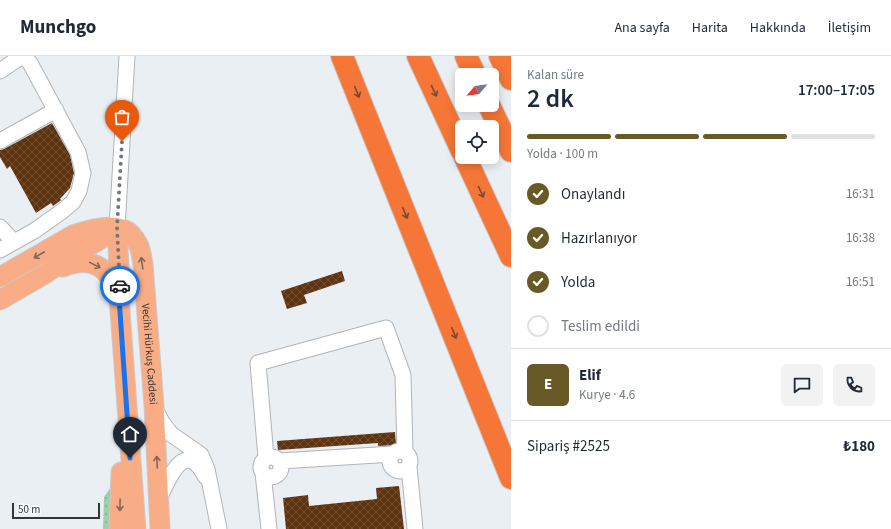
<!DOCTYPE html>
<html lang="tr">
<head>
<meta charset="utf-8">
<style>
	:root { --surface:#fff; --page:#f2f2f3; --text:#1f2937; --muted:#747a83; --line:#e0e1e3; --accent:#675a27 }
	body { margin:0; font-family:"Source Sans 3",sans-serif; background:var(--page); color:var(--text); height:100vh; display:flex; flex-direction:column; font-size:15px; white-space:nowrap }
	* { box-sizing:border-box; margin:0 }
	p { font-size:13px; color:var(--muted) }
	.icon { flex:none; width:22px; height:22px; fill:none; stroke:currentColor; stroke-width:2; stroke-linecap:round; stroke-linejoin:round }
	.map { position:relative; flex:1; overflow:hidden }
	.side { display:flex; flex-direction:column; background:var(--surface); width:380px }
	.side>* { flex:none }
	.needle { width:26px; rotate:241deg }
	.controls { position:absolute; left:455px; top:12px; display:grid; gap:8px }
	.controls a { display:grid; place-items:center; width:44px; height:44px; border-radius:6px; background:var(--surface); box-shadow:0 2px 10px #0003; font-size:20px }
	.scale { position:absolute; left:12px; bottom:10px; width:88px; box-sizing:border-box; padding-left:4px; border:2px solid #333537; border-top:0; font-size:11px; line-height:14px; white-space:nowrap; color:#333537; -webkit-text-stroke:3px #f9fcff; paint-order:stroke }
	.pin { position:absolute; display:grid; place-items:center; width:34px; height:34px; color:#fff; margin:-41px -17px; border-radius:50% 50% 50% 0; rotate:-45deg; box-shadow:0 0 4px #0007 }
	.pin .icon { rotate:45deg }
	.courier { position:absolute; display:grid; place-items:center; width:40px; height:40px; margin:-20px; border:3px solid #1a73e8; border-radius:50%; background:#fff; color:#222; box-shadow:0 1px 5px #0007 }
	.headline em { font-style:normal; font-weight:600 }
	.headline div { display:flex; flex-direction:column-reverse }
	.headline { display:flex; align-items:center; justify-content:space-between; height:68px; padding:0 16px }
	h1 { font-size:26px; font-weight:600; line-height:30px }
	.bar { display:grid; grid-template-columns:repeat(4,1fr); gap:6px 4px; align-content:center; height:48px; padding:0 16px }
	.bar i { height:5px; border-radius:3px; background:var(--line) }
	.bar .active { background:var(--accent) }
	.bar p { grid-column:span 4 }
	.line { display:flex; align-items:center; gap:10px; padding:0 16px; border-top:1px solid var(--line) }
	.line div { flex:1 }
	.round { display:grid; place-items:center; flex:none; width:42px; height:42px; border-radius:6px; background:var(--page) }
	ol { padding:0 16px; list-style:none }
	li { display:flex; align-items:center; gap:12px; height:44px }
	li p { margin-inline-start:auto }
	li .icon { padding:4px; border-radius:50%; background:var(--accent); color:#fff; stroke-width:4 }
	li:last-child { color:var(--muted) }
	li i { width:22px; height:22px; border:2px solid var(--line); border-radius:50% }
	header { display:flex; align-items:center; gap:24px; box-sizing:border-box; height:56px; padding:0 20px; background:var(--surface); border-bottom:1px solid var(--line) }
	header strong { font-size:19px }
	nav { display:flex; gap:22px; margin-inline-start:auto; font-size:14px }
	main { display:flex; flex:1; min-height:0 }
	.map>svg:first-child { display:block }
	.grass { fill:url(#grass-dots) }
	.building { fill:url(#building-cross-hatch) }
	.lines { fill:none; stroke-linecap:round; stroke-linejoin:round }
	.minor-casing { stroke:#afb4b8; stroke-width:17 }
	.major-casing { stroke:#cacacb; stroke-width:21 }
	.highway-casing { stroke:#cacacb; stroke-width:24 }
	.minor { stroke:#fff; stroke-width:15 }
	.major { stroke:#f9ad86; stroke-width:19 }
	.highway { stroke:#f57636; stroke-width:22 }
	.oneway { stroke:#774c37 }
	.oneway2 { stroke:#826557 }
	.done { stroke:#737679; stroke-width:4; stroke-dasharray:0 7.2 }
	.route { stroke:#1a73e8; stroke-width:5 }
	.labels { text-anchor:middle; stroke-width:4; stroke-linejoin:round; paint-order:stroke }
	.street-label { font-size:11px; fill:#333537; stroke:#f9fcff }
</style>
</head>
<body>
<header>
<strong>Munchgo</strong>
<nav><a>Ana sayfa</a><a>Harita</a><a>Hakkında</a><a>İletişim</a></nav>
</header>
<main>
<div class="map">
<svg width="511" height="473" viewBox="0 0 511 473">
	<defs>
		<pattern id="grass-dots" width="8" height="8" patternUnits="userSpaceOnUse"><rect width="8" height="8" fill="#9dcfaa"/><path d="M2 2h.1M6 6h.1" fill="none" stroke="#88b293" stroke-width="1.8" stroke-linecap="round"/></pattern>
		<pattern id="building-cross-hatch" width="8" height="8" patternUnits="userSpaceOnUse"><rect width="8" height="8" fill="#5e3310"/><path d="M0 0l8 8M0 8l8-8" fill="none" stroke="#725034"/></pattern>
	</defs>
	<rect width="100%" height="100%" fill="#eaeff4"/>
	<path class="grass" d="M111,431L110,473H103L104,441Z"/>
	<path class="building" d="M52,67L70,99L74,117L70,132L60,143L61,144L53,150L51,147L36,157L10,110L7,113L0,101V94L4,93Z
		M342,215L345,225L304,239L307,247L287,253L281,235Z
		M395,376L396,389L378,390V387L278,394L277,385Z
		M399,430L404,473H286L283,442L308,439L309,450L377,443L376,432Z"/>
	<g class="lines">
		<defs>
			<path id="minor" d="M0,15L22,0
				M0,85L56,54
				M0,171L14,186
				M117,172L127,0
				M0,194L34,175L61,156L73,146L79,135L83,117L78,96L30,7L24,0
				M154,351L162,366L171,378L201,399L207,413L219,473
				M390 405a10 10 0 1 1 20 0a10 10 0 1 1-20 0Z
				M261 411a10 10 0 1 1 20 0a10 10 0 1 1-20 0Z
				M266,402L258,307L386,272L403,319L405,396
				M280,405L393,398
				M409,411L415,473
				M263,417L269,473
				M159,443C168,424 184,381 205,420"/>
			<g id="major">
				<path d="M117,172L120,230L119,241L136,473"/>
				<path d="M63,211C90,200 109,210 118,237"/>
				<path id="s1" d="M0,221L73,179C87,174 110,167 125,174C131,176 136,184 139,190C141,195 142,203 143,208L154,349L160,473"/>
				<path d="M0,244L45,218L62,206L101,183L117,172"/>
				<path d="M119,473L121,416"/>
			</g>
			<path id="highway" d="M342,0L511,422
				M418,0L462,95
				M466,0L475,19
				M500,0L511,23
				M489,49L511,95
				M465,101L511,200"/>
		</defs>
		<use href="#minor" class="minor-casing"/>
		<use href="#major" class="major-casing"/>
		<use href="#highway" class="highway-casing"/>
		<use href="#minor" class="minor"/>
		<use href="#major" class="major"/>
		<use href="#highway" class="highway"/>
	</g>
	<defs><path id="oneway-shaft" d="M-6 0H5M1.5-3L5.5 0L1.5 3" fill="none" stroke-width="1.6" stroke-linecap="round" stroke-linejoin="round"/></defs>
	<g class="oneway">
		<use href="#oneway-shaft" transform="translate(434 35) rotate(65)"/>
		<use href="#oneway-shaft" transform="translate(357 36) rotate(68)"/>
		<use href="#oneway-shaft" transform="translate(481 136) rotate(65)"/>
		<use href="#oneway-shaft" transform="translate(405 157) rotate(68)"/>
		<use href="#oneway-shaft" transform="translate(454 277) rotate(68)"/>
	</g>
	<g class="oneway2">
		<use href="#oneway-shaft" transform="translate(39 199) rotate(150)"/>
		<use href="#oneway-shaft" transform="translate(142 207) rotate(-98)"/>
		<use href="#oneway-shaft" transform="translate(95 209) rotate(26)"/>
		<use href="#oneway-shaft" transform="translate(157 406) rotate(-93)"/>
		<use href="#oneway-shaft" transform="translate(120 449) rotate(91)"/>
	</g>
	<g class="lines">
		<path class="done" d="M120,230L117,172L122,85"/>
		<path class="route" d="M120,230L119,241L130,402"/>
	</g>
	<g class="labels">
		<g class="street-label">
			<text dy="4" stroke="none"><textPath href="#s1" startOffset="268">Vecihi Hürkuş Caddesi</textPath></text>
		</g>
	</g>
</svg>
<div class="controls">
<a><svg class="needle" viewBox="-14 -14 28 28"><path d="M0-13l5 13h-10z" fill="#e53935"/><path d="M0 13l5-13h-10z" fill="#747a83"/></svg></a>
<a><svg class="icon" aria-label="locate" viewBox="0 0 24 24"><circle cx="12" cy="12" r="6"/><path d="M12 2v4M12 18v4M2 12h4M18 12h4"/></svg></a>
</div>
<div class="scale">50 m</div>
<div class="pin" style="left:122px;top:85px;background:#ea580c"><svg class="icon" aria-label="bag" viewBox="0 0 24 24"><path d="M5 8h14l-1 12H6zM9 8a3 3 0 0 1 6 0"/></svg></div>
<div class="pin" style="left:130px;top:402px;background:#1f2937"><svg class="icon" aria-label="home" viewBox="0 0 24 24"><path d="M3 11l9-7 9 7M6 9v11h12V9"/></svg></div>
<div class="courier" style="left:120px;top:230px"><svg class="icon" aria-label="car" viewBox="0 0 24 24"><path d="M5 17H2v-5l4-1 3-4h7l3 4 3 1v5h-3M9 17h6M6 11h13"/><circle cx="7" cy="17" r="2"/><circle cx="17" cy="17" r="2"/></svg></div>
</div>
<section class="side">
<div class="headline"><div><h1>2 dk</h1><p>Kalan süre</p></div><em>17:00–17:05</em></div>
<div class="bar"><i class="active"></i><i class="active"></i><i class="active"></i><i></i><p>Yolda · 100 m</p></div>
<ol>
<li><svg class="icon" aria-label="check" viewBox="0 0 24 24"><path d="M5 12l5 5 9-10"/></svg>Onaylandı<p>16:31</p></li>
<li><svg class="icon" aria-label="check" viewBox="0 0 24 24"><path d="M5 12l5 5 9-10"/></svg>Hazırlanıyor<p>16:38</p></li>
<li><svg class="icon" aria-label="check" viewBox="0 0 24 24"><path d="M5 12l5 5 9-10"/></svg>Yolda<p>16:51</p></li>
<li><i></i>Teslim edildi</li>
</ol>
<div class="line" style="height:72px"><b class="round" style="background:var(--accent);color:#fff">E</b><div><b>Elif</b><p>Kurye · 4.6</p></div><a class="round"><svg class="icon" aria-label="chat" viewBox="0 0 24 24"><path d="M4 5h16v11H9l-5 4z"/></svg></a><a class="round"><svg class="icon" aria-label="phone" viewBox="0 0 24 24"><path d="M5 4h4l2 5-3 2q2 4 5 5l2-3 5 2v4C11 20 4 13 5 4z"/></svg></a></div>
<div class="line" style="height:52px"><div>Sipariş #2525</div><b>₺180</b></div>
</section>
</main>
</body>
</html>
